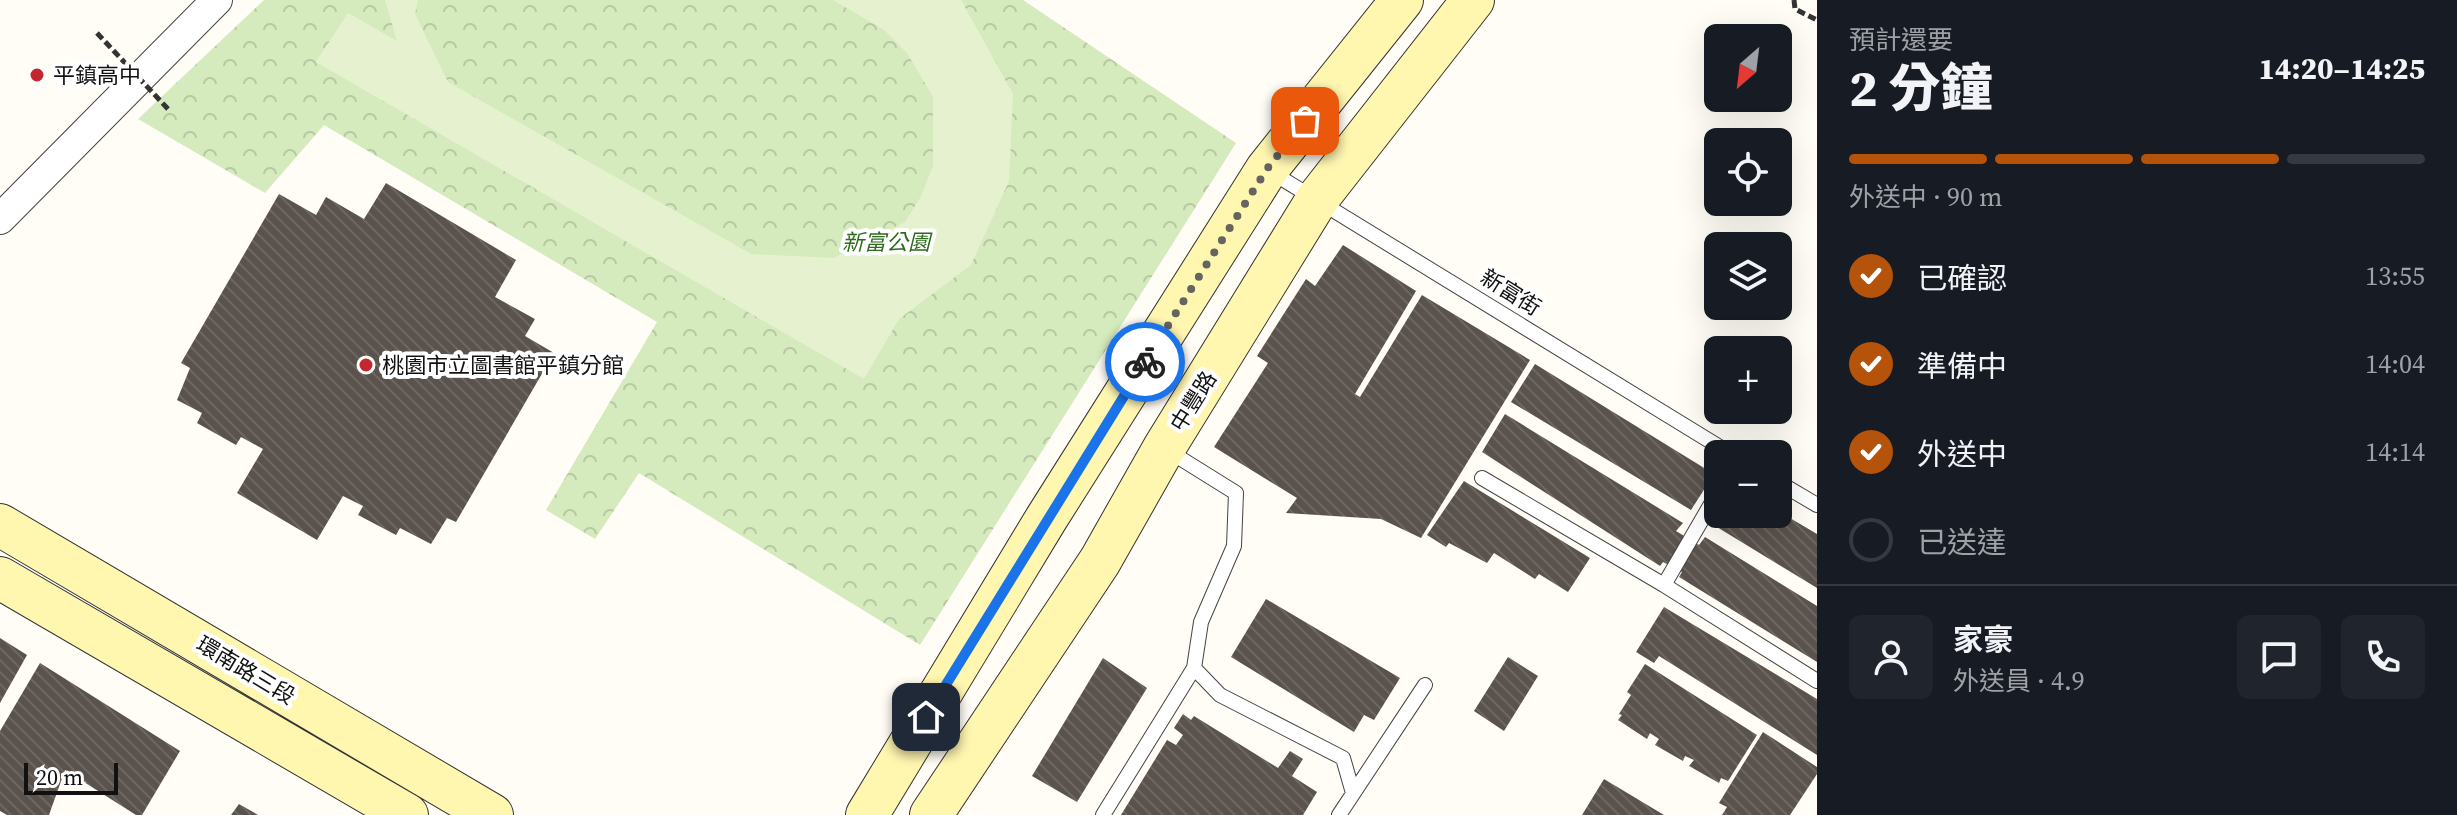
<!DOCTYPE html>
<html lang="zh-TW">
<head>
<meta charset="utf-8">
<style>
	:root { --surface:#171b24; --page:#20242c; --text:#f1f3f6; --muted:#9ea1a6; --line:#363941; --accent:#b45309 }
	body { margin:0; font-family:"Source Serif 4","Noto Sans TC",serif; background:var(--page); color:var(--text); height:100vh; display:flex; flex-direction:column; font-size:30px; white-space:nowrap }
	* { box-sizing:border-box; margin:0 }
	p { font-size:26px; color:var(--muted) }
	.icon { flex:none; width:44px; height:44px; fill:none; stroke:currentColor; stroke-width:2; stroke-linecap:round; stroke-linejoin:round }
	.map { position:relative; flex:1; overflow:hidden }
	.sheet { display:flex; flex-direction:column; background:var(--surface); width:640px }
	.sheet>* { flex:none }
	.needle { width:52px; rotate:208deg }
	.tools { position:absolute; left:1704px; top:24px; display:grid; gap:16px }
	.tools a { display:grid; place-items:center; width:88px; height:88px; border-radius:12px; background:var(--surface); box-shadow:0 8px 32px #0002; font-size:40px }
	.scale { position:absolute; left:24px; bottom:20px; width:94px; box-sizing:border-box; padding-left:8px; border:4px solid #111; border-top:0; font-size:22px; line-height:28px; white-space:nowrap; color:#111; -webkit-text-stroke:6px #fff; paint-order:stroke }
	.pin { position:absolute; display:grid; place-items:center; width:68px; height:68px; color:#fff; margin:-34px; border-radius:16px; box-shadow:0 4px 12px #0006 }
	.courier { position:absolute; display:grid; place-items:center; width:80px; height:80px; margin:-40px; border:6px solid #1a73e8; border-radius:50%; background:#fff; color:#222; box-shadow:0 2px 10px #0007 }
	.summary em { font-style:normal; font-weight:800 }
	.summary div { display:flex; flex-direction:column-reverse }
	.summary { display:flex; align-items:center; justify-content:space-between; height:136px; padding:0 32px }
	h1 { font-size:52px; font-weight:800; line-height:60px }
	.bar { display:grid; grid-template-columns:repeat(4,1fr); gap:12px 8px; align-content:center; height:96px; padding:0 32px }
	.bar i { height:10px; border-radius:6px; background:var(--line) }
	.bar .on { background:var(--accent) }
	.bar p { grid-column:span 4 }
	.line { display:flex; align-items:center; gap:20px; padding:0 32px; border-top:2px solid var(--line) }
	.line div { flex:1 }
	.round { display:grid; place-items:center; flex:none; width:84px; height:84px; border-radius:12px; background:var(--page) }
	ol { padding:0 32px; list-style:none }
	li { display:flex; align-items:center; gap:24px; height:88px }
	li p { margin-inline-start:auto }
	li .icon { padding:8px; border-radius:50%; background:var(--accent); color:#fff; stroke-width:4 }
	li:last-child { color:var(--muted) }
	li i { width:44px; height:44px; border:4px solid var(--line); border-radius:50% }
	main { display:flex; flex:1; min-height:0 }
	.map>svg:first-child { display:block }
	.park { fill:url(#park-crowns) }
	.pitch { fill:#e6f2cf }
	.building { fill:url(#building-back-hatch) }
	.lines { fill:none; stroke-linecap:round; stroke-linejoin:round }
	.service-casing { stroke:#444; stroke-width:16 }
	.minor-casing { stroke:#444; stroke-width:32 }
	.secondary-casing { stroke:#333; stroke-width:44 }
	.path { stroke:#333; stroke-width:5; stroke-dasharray:8 4; stroke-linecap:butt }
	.service { stroke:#fff; stroke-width:14 }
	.minor { stroke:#fff; stroke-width:30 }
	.secondary { stroke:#fff6b0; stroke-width:42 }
	.path-bridge { stroke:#333; stroke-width:5; stroke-dasharray:8 4; stroke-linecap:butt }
	.done { stroke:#646461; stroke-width:8; stroke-dasharray:0 14.4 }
	.route { stroke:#1a73e8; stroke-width:10 }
	.poi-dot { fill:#c4262e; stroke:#fff; stroke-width:3 }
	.labels { text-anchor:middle; stroke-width:8; stroke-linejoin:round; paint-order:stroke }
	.poi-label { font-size:22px; fill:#111; stroke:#fff; text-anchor:start }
	.park-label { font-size:22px; font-style:italic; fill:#2f6b1f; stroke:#fff }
	.street-label { font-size:22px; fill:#111; stroke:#fff }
</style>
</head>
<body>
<main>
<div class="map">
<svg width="1817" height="815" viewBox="0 0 1817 815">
	<defs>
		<pattern id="park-crowns" width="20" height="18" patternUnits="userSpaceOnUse" patternTransform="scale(2)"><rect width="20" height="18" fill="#d5ebbd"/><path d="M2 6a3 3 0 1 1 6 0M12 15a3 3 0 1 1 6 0" fill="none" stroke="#b6c8a1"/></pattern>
		<pattern id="building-back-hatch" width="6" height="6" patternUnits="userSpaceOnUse" patternTransform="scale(2)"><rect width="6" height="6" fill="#5a524d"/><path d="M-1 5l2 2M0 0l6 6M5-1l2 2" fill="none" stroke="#6d6662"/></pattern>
	</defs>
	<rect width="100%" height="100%" fill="#fffdf5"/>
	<path class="park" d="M264,0H1023L1236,143L920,645L639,473L595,539L546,510L657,322L324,125L265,193L138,119Z"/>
	<path class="pitch" d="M385,0H418L415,14L448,82L751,254L834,258L905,222L920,198L933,166V97L907,53L884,30L833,0H961L1013,94L1009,181L971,265L899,319L864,379L316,62L348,13L397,41Z"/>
	<path class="building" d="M386,183L516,260L495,297L535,319L525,336L554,353L456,522L447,518L431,544L400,528L396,535L358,515L363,506L343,496L317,540L237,493L263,449L241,437L236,445L197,423L202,413L177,400L190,368L181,363L279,194L316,215L326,197L364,219Z
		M1343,245L1416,291L1355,394L1360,397L1422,295L1530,360L1421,538L1381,519L1286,513L1297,498L1214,447L1268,363L1257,356L1306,279L1315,286Z
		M1535,364L1714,474L1691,510L1511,402Z
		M1505,414L1683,523L1676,531L1699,545L1705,537L1817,606V662L1679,577L1682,572L1663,562L1660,566L1482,452Z
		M1464,481L1590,558L1568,592L1539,574L1535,579L1494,553L1487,563L1449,543L1446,547L1427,535Z
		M1778,511L1817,534V588L1712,524L1718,514H1778Z
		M1266,599L1400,678L1374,720L1364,715L1354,732L1231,657Z
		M1664,607L1817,699V755L1659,656L1654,663L1636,652Z
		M0,638L27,655L0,703Z
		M1508,657L1538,676L1504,731L1474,711Z
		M1103,658L1147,688L1077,802L1032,776Z
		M40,663L180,751L142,815H136L65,770L49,815H7L0,811V731Z
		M1645,664L1757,735L1728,781L1721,778L1719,783L1689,766L1694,760L1685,756L1683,761L1655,745L1659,739L1650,733L1647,739L1618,720L1622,715L1619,714L1631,695L1627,692Z
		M1183,714L1191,720L1194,716L1278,768L1290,751L1303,759L1292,776L1317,792L1303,815H1121L1167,740L1176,745L1183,735L1174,728Z
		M1763,732L1817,767V774L1790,815H1722L1727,807L1719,803Z
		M1604,779L1664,815H1582Z
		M239,804L258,815H231Z"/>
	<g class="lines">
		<defs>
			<path id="service" d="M1271,172L1731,454
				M1167,450L1236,493L1234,546L1201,622L1194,668L1220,695L1343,758L1353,793
				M1482,478L1664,585L1817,681
				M1778,482L1817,505
				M1664,585L1718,492
				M1103,815L1194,668
				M1339,815L1425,685"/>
			<path id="minor" d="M0,219L217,0"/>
			<path id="secondary" d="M0,525L492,815
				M0,578L407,815
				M867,815L1046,519L1267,169L1402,0
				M931,815L1100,561L1164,448L1318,198L1473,0"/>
		</defs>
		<use href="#service" class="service-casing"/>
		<use href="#minor" class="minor-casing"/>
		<use href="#secondary" class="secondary-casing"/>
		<path class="path" d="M1794,0L1795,9L1817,20"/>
		<use href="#service" class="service"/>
		<use href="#minor" class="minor"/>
		<use href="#secondary" class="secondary"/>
		<path class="path-bridge" d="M97,33L168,109"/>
	</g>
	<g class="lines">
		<path class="done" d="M1145,362L1267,169L1305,121"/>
		<path class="route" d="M926,717L1145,362"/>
	</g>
	<g class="poi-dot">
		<circle cx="37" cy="75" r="8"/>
		<circle cx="366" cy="365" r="8"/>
	</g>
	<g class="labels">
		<g class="poi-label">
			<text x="53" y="83">平鎮高中</text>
			<text x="382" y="373">桃園市立圖書館平鎮分館</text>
		</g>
		<g class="park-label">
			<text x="886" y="250">新富公園</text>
		</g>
		<g class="street-label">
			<text transform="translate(1511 292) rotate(32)" y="8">新富街</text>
			<text transform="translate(1193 401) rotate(-58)" y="8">中豐路</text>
			<text transform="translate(246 670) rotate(31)" y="8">環南路三段</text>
		</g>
	</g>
</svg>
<div class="tools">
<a><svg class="needle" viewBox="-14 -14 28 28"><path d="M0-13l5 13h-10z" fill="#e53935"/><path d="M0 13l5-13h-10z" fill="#9ea1a6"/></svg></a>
<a><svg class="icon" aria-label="locate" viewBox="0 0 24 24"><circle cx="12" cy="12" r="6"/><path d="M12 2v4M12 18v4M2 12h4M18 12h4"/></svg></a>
<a><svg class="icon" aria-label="layers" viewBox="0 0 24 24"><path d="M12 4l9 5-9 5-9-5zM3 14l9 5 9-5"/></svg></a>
<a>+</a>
<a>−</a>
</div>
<div class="scale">20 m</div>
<div class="pin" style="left:1305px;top:121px;background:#ea580c"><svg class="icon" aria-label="bag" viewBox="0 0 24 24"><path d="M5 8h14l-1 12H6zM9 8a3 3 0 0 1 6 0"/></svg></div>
<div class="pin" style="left:926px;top:717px;background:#1f2937"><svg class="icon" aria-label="home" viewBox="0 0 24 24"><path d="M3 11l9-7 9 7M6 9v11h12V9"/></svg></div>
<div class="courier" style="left:1145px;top:362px"><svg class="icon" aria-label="bike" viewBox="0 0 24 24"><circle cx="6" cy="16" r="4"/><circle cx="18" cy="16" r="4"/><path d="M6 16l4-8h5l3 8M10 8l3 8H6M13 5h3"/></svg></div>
</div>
<section class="sheet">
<div class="summary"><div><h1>2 分鐘</h1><p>預計還要</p></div><em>14:20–14:25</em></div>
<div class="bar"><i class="on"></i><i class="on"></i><i class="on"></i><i></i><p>外送中 · 90 m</p></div>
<ol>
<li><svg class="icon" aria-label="check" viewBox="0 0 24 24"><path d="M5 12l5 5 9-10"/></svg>已確認<p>13:55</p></li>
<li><svg class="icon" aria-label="check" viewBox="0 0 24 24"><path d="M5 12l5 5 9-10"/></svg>準備中<p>14:04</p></li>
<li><svg class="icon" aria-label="check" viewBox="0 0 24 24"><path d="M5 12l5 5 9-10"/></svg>外送中<p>14:14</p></li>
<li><i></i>已送達</li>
</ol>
<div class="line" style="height:144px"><a class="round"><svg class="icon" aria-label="person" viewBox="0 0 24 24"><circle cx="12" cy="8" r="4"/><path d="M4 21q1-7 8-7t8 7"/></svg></a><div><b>家豪</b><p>外送員 · 4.9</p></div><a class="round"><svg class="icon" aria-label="chat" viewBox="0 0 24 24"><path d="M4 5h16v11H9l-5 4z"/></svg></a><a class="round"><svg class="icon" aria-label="phone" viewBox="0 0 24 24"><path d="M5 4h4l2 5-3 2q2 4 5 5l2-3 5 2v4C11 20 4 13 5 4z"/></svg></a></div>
</section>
</main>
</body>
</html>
